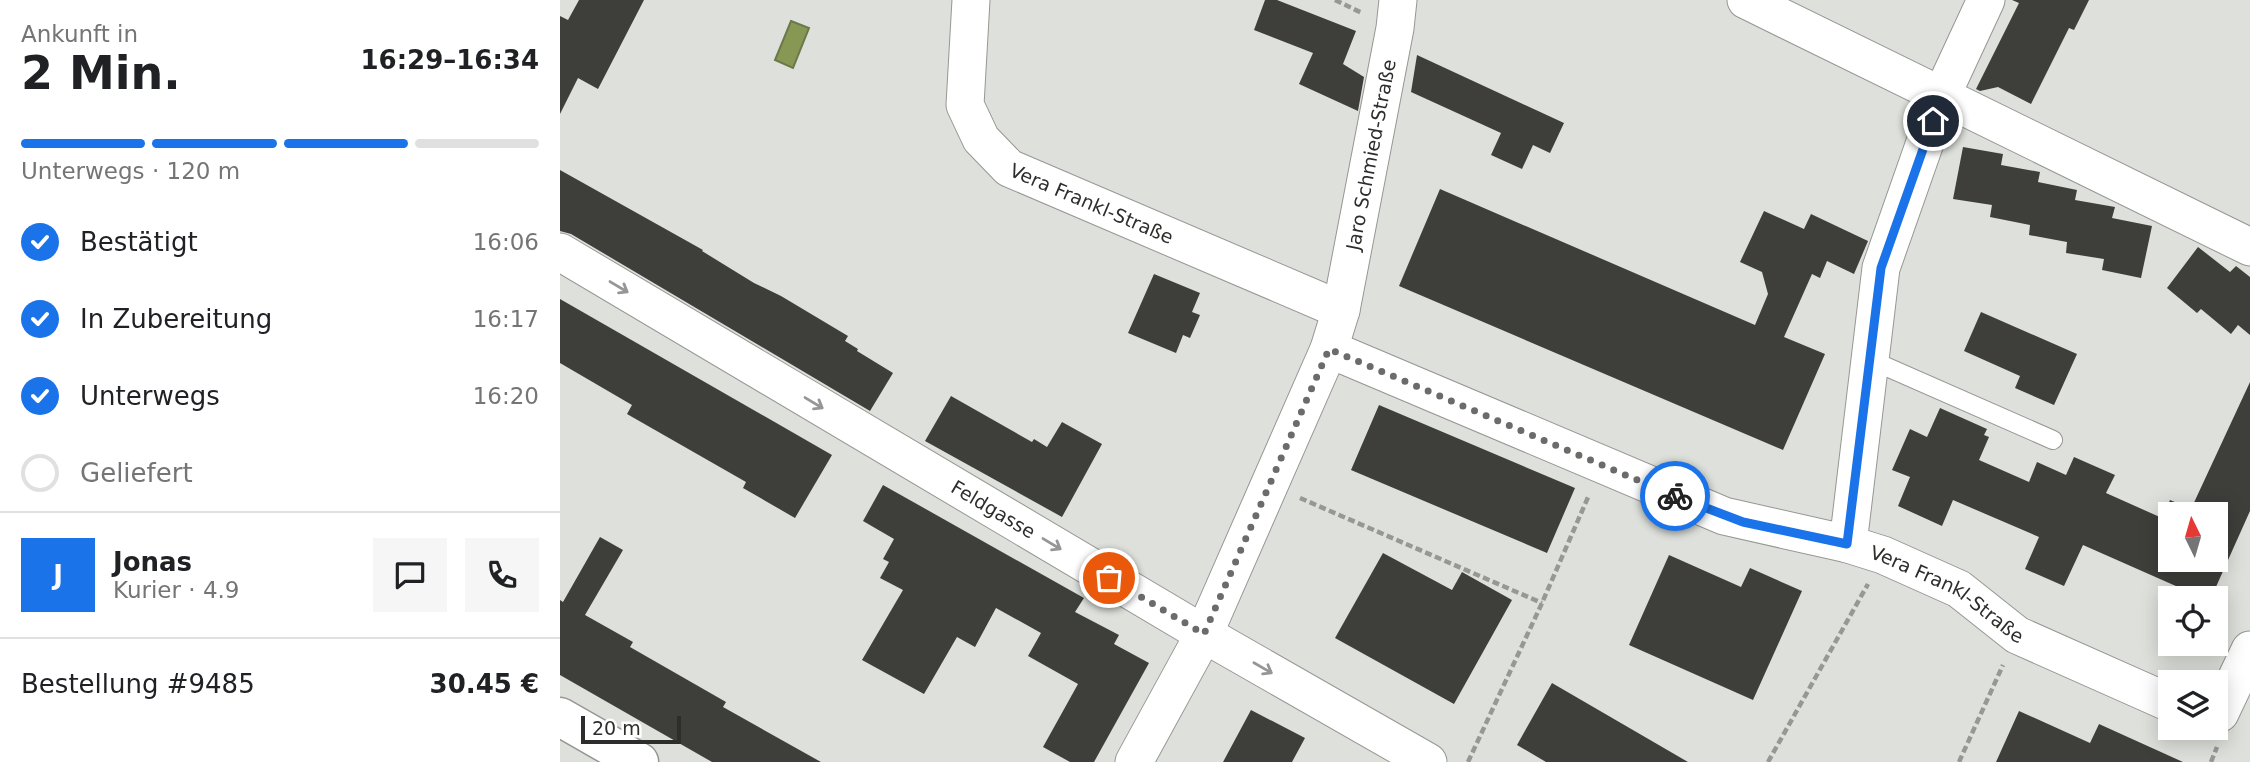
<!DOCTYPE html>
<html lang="de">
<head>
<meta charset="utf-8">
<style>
	:root { --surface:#fff; --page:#f6f6f6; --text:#202124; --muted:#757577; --line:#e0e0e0; --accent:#1a73e8 }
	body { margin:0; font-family:"DejaVu Sans",sans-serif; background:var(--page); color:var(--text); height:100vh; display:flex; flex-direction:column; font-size:26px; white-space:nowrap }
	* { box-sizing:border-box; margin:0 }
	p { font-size:23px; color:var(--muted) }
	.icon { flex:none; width:38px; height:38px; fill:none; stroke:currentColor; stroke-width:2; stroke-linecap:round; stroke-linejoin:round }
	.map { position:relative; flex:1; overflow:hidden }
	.details { display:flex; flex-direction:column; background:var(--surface); width:560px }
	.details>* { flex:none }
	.needle { width:46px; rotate:355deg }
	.tools { position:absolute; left:1598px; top:502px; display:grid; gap:14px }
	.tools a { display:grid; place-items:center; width:70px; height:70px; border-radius:0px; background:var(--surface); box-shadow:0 4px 18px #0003; font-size:35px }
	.scale { position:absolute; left:21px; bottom:18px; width:100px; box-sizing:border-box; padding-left:7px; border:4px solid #2d2e2c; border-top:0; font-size:19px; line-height:24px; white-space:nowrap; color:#2d2e2c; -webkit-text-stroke:5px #fff; paint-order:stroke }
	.pin { position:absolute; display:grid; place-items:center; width:60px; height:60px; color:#fff; margin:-30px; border:4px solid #fff; border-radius:50%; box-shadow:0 2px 7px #0007 }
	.courier { position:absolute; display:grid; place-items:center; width:70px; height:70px; margin:-35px; border:5px solid #1a73e8; border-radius:50%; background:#fff; color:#222; box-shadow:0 2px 9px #0007 }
	.summary em { font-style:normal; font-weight:800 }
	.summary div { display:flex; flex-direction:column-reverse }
	.summary { display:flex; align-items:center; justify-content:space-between; height:119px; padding:0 21px }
	h1 { font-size:46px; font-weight:800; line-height:52px }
	.bar { display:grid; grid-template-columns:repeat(4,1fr); gap:10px 7px; align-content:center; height:84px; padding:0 21px }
	.bar i { height:9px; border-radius:5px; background:var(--line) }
	.bar .active { background:var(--accent) }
	.bar p { grid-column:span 4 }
	.line { display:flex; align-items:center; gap:18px; padding:0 21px; border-top:2px solid var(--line) }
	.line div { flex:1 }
	.round { display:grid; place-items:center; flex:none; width:74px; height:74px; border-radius:0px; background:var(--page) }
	ol { padding:0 21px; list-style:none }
	li { display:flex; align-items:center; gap:21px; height:77px }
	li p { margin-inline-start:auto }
	li .icon { padding:7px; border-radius:50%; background:var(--accent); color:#fff; stroke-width:4 }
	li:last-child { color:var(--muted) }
	li i { width:38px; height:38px; border:4px solid var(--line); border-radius:50% }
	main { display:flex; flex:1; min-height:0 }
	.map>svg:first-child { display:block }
	.water { fill:#879855; stroke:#6c7849; stroke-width:2 }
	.building { fill:#3e3f3b; fill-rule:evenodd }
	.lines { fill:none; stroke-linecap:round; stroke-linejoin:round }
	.lane-casing { stroke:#969793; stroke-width:20 }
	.street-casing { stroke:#969793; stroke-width:39 }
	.secondary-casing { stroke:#969793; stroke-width:41 }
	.path { stroke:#979894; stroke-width:4.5; stroke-dasharray:7 3.5; stroke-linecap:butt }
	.lane { stroke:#fff; stroke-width:18 }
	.street { stroke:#fff; stroke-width:37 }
	.secondary { stroke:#fff; stroke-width:38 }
	.oneway { stroke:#969696 }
	.done { stroke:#6b6c69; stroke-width:7; stroke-dasharray:0 12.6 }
	.route { stroke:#1a73e8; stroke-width:9 }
	.labels { text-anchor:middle; stroke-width:7; stroke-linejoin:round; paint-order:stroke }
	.street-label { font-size:19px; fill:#2d2e2c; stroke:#fff }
</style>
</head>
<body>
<main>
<section class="details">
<div class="summary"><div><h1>2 Min.</h1><p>Ankunft in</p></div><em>16:29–16:34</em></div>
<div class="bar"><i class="active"></i><i class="active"></i><i class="active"></i><i></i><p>Unterwegs · 120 m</p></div>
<ol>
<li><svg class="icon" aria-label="check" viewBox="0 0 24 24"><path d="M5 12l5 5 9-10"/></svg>Bestätigt<p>16:06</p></li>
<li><svg class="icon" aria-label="check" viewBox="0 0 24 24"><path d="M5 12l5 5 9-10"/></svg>In Zubereitung<p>16:17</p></li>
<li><svg class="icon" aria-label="check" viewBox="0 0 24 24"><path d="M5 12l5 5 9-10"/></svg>Unterwegs<p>16:20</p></li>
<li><i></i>Geliefert</li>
</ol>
<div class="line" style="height:126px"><b class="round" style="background:var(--accent);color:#fff">J</b><div><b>Jonas</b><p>Kurier · 4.9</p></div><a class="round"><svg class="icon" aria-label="chat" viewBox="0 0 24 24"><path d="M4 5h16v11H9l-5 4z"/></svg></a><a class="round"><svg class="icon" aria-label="phone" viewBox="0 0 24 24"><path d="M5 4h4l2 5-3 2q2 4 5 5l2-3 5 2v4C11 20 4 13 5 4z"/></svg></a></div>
<div class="line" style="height:91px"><div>Bestellung #9485</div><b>30.45 €</b></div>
</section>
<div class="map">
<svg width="1690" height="762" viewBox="0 0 1690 762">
	<rect width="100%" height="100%" fill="#dee0db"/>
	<path class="water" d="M231,21L249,28L233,68L215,60Z"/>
	<path class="building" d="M19,0H84L38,89L18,78L0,114V16L8,20Z
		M705,0H717L796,31L783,64L804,77L798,111L739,84L753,53L694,30Z
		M1452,0H1529L1514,30L1509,28L1471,104L1438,87L1420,91L1416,89L1459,3Z
		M857,55L1004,123L990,153L973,145L962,169L931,155L941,133L851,92Z
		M1403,147L1443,154L1441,165L1480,172L1478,182L1517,190L1515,200L1555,207L1552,218L1592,226L1581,278L1542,270L1544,259L1506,253L1507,242L1469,235L1470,225L1430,217L1432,205L1393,199Z
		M0,170L143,250L142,251L194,283L221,296L288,336L285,341L298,349L297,351L333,373L310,411L11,234L0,231Z
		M880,189L1195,325L1208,294L1202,272L1180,262L1204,211L1244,229L1251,214L1308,241L1294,274L1267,261L1260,278L1252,274L1224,337L1265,354L1223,450L839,286Z
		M1638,247L1670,272L1676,266L1690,277V335L1678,325L1671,334L1641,309L1637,313L1607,288Z
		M594,274L640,293L632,312L640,315L630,338L623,335L616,353L568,333Z
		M0,299L272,455L235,518L183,488L186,482L67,414L72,405L0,363Z
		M1421,312L1517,354L1494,405L1455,388L1460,376L1404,351Z
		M1690,382V511L1651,598H1643L1523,545L1504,586L1465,569L1479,537L1393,500L1382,526L1338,506L1350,477L1332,470L1350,429L1367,437L1380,408L1427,429L1424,435L1429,437L1419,460L1469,482L1477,462L1506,475L1514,457L1555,475L1546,493L1602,518L1610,500L1631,509ZM1610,514H1656V560H1610Z
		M391,396L472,442L474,439L487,447L502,422L542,444L502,517L365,441Z
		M819,405L1015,488L987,553L791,470Z
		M323,485L524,598L515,612L559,635L554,644L589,663L534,762H510L483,747L518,684L468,656L481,633L436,608L415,647L397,637L364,694L302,660L343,590L320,578L329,562L323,559L334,539L303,521Z
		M40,537L63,550L25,615L73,642L70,647L166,702L163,707L261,762H152L0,675V600L3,602Z
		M823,553L892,590L902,572L952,600L894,704L775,638Z
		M1109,555L1181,587L1190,568L1242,591L1193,700L1069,645Z
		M992,683L1128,762H986L957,745Z
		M691,710L745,738L732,762H663Z
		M1459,711L1530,743L1539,724L1623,762H1436Z"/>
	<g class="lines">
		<defs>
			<path id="lane" d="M1311,360L1493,440"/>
			<g id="street">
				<path id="s1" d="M411,0L405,105L421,139L449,168L781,310"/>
				<path d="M1186,0L1690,247"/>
				<path id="s2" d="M0,252L644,634L868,762"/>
				<path id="s3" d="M769,349L1164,516L1288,544L1323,555L1399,589L1457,635L1610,703"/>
				<path d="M1288,544L1321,268L1381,97L1426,0"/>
				<path d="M1656,712L1660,713L1690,650"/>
				<path id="s4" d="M574,762L644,634L769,349L781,310L835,28L838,0"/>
			</g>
			<path id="secondary" d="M0,717L79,762"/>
		</defs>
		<use href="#lane" class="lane-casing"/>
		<use href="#street" class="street-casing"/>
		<use href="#secondary" class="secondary-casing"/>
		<path class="path" d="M775,0L802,13
			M740,498L982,603
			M908,762L982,603L1029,495
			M1208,762L1308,584
			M1399,762L1443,665
			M1651,762L1657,747"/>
		<use href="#lane" class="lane"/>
		<use href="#street" class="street"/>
		<use href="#secondary" class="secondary"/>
	</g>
	<defs><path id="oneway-shaft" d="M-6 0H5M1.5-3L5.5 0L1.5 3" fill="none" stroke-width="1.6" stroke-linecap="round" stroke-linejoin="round" transform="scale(1.75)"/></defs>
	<g class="oneway">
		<use href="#oneway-shaft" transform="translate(59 287) rotate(31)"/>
		<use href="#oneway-shaft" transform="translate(254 403) rotate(31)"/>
		<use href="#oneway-shaft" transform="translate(492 544) rotate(31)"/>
		<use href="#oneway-shaft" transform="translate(703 668) rotate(30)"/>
	</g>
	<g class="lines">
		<path class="done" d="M549,578L644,634L769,349L1115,496"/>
		<path class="route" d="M1115,496L1183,522L1287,544L1321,268L1373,121"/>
	</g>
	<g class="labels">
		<g class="street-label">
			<text dy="7" stroke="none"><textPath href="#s4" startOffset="656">Jaro Schmied-Straße</textPath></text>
			<text dy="7" stroke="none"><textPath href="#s1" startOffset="273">Vera Frankl-Straße</textPath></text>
			<text dy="7" stroke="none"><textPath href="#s2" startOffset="504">Feldgasse</textPath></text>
			<text dy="7" stroke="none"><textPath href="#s3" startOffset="668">Vera Frankl-Straße</textPath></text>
		</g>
	</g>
</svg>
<div class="tools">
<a><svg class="needle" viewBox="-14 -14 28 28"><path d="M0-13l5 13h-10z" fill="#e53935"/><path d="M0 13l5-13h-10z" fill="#757577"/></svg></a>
<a><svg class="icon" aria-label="locate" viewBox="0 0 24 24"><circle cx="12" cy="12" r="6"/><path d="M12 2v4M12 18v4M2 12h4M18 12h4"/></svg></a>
<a><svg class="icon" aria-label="layers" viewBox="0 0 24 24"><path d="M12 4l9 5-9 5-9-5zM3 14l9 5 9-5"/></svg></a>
</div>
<div class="scale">20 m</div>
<div class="pin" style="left:549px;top:578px;background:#ea580c"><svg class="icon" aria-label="bag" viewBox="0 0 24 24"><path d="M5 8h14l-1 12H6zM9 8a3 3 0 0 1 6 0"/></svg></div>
<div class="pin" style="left:1373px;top:121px;background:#1f2937"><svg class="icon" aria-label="home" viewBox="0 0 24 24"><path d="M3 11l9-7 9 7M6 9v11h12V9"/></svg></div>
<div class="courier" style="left:1115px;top:496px"><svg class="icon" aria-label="bike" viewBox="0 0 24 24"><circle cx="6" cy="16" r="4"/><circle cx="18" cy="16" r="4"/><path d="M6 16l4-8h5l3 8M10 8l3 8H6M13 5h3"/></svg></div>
</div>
</main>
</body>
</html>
